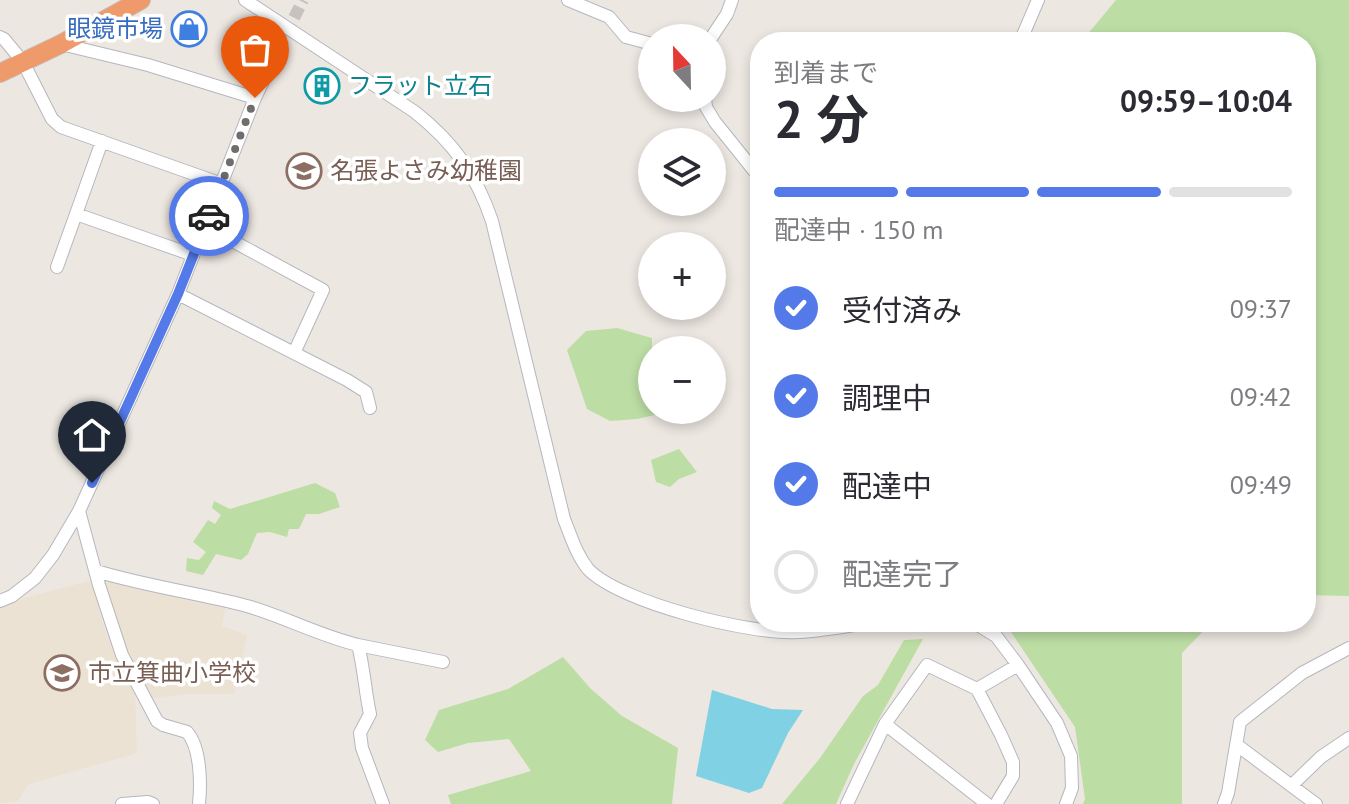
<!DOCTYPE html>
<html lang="ja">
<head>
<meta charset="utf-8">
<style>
	:root { --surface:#fff; --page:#f2f2f3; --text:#2b2b33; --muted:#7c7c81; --line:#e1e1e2; --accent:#537ae8 }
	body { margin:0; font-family:"PT Sans","Noto Sans JP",sans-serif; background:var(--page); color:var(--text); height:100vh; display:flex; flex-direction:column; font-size:30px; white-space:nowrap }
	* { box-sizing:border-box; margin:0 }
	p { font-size:26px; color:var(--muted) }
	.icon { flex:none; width:44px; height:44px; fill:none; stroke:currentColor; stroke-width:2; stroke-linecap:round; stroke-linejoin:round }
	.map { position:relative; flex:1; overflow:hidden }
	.details { position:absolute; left:750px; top:32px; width:566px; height:600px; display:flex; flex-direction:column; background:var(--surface); border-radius:32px; box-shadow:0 4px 12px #0003 }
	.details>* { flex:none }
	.needle { width:52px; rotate:338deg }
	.buttons { position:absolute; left:638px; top:24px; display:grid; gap:16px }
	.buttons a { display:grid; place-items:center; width:88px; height:88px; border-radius:50%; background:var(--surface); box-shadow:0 4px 12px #0003; font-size:40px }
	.pin { position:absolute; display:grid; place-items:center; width:68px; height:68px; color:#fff; margin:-82px -34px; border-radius:50% 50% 50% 0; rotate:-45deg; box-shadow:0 0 8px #0007 }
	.pin .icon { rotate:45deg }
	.courier { position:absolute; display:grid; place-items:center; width:80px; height:80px; margin:-40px; border:6px solid #537ae8; border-radius:50%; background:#fff; color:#222; box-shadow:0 2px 10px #0007 }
	.head em { font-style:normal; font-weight:700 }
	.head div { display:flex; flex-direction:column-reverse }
	.head { display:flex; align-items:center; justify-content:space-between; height:136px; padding:0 24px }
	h1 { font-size:52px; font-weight:700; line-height:60px }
	.bar { display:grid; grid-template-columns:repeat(4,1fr); gap:12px 8px; align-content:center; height:96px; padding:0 24px }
	.bar i { height:10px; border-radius:6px; background:var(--line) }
	.bar .current { background:var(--accent) }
	.bar p { grid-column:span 4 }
	ol { padding:0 24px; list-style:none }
	li { display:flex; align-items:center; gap:24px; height:88px }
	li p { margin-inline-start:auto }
	li .icon { padding:8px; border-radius:50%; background:var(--accent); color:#fff; stroke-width:4 }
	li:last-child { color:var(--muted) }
	li i { width:44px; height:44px; border:4px solid var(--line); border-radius:50% }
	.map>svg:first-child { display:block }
	.education { fill:#ece2d3 }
	.green { fill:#bcdea4 }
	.water { fill:#80d1e4 }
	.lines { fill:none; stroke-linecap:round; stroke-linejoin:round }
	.minor-tunnel { stroke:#c7c2bd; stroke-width:12; stroke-dasharray:12 6; stroke-linecap:butt }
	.minor-casing { stroke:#b5b7bf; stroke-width:14 }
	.highway-casing { stroke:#c4c4c4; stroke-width:20 }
	.minor { stroke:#fff; stroke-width:12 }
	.highway { stroke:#ef9a6b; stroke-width:18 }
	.done { stroke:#706e6c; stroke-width:8; stroke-dasharray:0 14.4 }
	.route { stroke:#537ae8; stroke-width:10 }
	.labels { text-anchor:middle; stroke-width:7; stroke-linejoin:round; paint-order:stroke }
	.shop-label { font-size:24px; fill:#366cbe; stroke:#fff; text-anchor:end }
	.culture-label { font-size:24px; fill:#0d838f; stroke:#fff; text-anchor:start }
	.education-label { font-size:24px; fill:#785e54; stroke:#fff; text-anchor:start }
</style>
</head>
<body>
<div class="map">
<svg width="1349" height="804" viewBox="0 0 1349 804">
	<rect width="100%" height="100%" fill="#ede7e1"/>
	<path class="education" d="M103,578L226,604L222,626L247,635L234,694H186L149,699L124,644Z
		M92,580L102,620L113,652L135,693L137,753L29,784L18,801L0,804V607L25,598Z"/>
	<path class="green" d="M1116,0H1349V596L1306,595V42H1081Z
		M617,328L652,338V410H667L668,412L637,419L610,421L587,409L567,350L586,331Z
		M679,449L697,472L679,479L670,487L656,482L651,460Z
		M315,483L335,493L340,507L319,514H306L299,529H289L287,537L270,532L257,533L248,554L241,560L216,554L203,575L186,571L187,558L199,560L206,552L193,542L208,520L215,524L221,515L212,508L214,501L230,509Z
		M980,622H1212L1182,653V804H1083L1085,799L1075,727L1011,632Z
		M923,639L854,764L836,804H782L820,758L863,696L878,685L904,640Z
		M563,657L590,688L622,716L678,748L672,804H451L448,795L531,771L509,739L468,743L438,752L425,740L439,710L508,689Z"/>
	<path class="water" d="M712,690L772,709L803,710L788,733L762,788L749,793L696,776Z"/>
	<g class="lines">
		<path class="minor-tunnel" d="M278,50L303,0"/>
		<defs>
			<path id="minor" d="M245,0L415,112C454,143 476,174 492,221L564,519C571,536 576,554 588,569C620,603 752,635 798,632C823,631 848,626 872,622
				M568,0L609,17L626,37L652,44
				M0,37L4,39L23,62L52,119L61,127L222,184
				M711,38L727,14L732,0
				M1020,42L1038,0
				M61,44L148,65L255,98
				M705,98L706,107L715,122L760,178
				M102,141L76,214L193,255
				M205,226L323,290L294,353
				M57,267L76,214
				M178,294L347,380L366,392L370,408
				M79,511L99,585L122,655L157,721L163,725L187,732C201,748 201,784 199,804
				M96,571C146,586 197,593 247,606C285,617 320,636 358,645C364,668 365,691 370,714L360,733L362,748L383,804
				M0,601L12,596L35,578L53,555L79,511L178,294L255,98L278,50
				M973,622L996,636L1018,665L1057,723L1071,756L1072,788L1066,804
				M358,645L443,662
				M977,689L1018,665
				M885,724L987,804
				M1237,745L1316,804
				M1292,785L1321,757L1349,738
				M122,804L148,802L153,804
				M847,804L885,724L927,665L977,689L1001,735L1013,762V776L996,804
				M1224,804L1228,793L1240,722L1302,673L1349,648"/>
			<path id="highway" d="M0,73L61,44L141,0"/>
		</defs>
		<use href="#minor" class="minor-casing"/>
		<use href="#highway" class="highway-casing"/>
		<use href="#minor" class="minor"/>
		<use href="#highway" class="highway"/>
	</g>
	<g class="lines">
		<path class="done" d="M209,216L255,98"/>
		<path class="route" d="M92,483L178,294L209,216"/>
	</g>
	<defs>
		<symbol id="shop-ring" viewBox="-11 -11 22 22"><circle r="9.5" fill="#fff" stroke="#3f7fe0" stroke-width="1.5"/><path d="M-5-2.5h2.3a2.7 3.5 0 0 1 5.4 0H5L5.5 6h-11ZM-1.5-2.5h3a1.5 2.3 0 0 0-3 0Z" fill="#3f7fe0"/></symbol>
		<symbol id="building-ring" viewBox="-11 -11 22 22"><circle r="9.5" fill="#fff" stroke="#0f9aa8" stroke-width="1.5"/><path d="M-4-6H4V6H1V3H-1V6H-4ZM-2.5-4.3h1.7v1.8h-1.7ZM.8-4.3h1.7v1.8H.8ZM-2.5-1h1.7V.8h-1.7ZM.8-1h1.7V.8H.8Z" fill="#0f9aa8"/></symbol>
		<symbol id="school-ring" viewBox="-11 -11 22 22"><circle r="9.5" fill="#fff" stroke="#8d6e63" stroke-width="1.5"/><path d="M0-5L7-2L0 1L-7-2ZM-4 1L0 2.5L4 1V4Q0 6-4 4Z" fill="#8d6e63"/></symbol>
	</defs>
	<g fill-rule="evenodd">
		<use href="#shop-ring" x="169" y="9" width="40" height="40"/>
		<use href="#building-ring" x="302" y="66" width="40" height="40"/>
		<use href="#school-ring" x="284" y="151" width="40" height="40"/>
		<use href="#school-ring" x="42" y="653" width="40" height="40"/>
	</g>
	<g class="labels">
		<g class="shop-label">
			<text x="163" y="37">眼鏡市場</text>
		</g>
		<g class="culture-label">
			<text x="348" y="94">フラット立石</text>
		</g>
		<g class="education-label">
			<text x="330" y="179">名張よさみ幼稚園</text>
			<text x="88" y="681">市立箕曲小学校</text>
		</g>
	</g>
</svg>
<div class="buttons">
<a><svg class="needle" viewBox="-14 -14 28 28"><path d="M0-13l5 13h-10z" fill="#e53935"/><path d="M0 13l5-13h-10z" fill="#7c7c81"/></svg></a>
<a><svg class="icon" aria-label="layers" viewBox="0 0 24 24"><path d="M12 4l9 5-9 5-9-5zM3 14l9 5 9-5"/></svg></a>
<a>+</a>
<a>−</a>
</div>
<div class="pin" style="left:255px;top:98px;background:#ea580c"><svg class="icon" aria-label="bag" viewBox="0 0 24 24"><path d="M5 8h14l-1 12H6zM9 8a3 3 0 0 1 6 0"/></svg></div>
<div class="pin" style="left:92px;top:483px;background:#1f2937"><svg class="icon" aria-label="home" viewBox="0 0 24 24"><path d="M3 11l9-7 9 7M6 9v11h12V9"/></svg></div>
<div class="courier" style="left:209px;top:216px"><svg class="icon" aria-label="car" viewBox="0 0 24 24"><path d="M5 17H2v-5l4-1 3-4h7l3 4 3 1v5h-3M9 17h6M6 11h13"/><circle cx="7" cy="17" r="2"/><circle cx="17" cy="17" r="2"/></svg></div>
<section class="details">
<div class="head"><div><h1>2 分</h1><p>到着まで</p></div><em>09:59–10:04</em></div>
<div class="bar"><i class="current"></i><i class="current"></i><i class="current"></i><i></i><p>配達中 · 150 m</p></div>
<ol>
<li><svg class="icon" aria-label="check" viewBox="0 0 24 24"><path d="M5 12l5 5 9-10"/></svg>受付済み<p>09:37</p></li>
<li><svg class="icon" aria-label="check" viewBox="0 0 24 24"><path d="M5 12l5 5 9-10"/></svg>調理中<p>09:42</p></li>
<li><svg class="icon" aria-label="check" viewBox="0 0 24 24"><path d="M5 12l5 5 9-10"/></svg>配達中<p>09:49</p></li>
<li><i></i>配達完了</li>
</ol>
</section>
</div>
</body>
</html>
